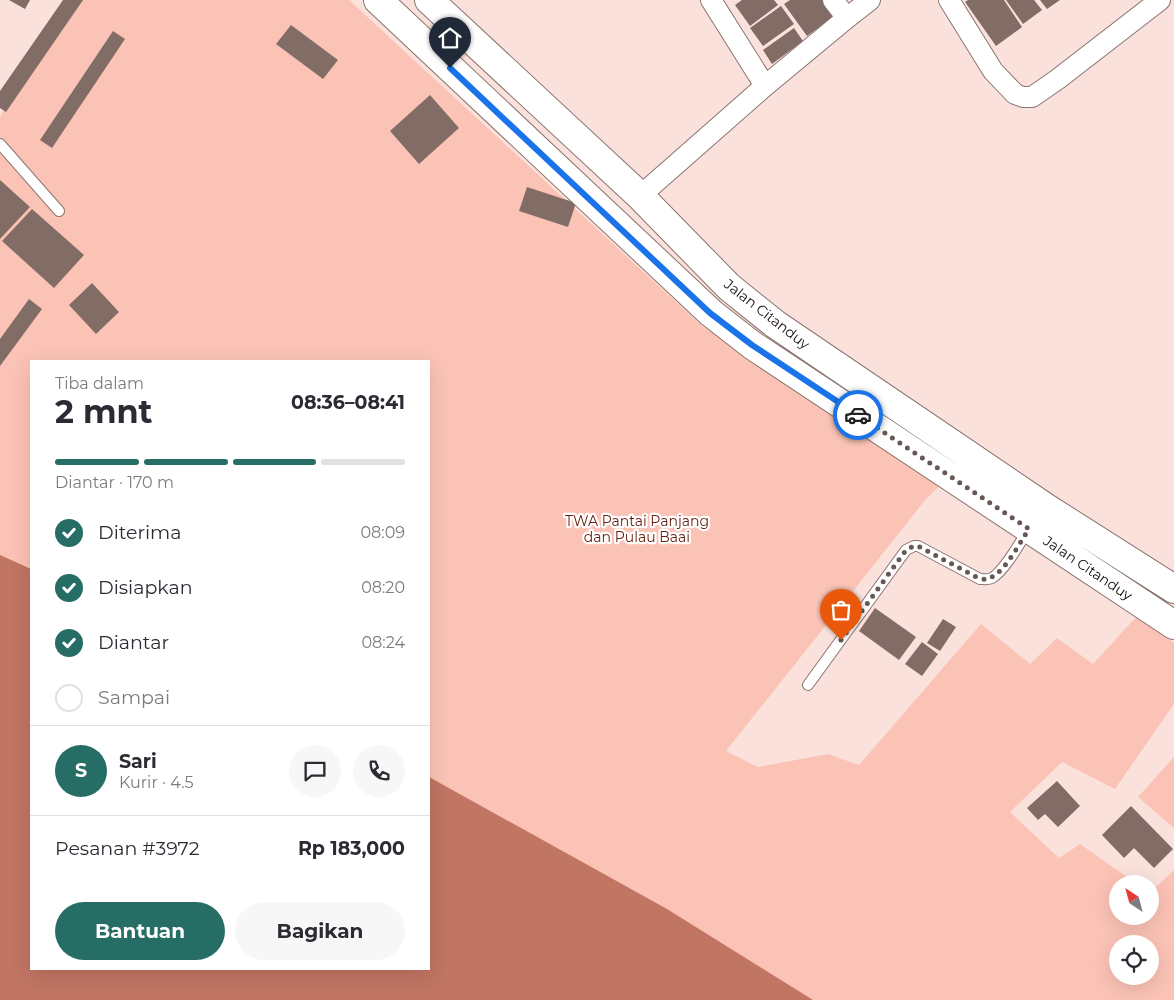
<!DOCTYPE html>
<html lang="id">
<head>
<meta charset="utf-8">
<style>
	:root { --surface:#fff; --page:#f7f7f7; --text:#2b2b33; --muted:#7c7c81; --line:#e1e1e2; --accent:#266e65 }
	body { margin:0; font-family:Montserrat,sans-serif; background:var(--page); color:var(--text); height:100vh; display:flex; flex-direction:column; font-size:19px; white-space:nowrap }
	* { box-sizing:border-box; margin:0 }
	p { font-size:16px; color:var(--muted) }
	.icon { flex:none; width:28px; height:28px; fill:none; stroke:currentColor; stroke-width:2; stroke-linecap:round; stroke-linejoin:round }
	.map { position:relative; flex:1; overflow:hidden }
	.sheet { position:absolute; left:30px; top:360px; width:400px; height:610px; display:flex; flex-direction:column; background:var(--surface); border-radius:0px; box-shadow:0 5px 20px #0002 }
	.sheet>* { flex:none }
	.needle { width:32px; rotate:324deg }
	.tools { position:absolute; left:1109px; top:875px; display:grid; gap:10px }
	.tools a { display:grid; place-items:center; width:50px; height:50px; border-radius:50%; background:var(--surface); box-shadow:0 5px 20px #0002; font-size:25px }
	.pin { position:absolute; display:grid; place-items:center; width:42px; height:42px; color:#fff; margin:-51px -21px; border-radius:50% 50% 50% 0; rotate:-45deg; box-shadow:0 0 5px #0007 }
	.pin .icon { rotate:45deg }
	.courier { position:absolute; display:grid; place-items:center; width:50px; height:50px; margin:-25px; border:4px solid #1a73e8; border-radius:50%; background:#fff; color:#222; box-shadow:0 1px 6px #0007 }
	.head em { font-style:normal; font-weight:700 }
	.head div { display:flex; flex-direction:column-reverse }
	.head { display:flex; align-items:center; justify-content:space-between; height:85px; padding:0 25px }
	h1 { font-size:32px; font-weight:700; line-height:38px }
	.bar { display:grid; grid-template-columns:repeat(4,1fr); gap:8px 5px; align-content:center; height:60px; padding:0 25px }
	.bar i { height:6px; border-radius:4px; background:var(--line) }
	.bar .selected { background:var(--accent) }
	.bar p { grid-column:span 4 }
	.line { display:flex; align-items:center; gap:12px; padding:0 25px; border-top:1px solid var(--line) }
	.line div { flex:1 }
	.round { display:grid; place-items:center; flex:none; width:52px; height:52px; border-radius:26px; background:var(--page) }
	ol { padding:0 25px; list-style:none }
	li { display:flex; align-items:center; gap:15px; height:55px }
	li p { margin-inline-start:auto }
	li .icon { padding:5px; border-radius:50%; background:var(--accent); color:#fff; stroke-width:4 }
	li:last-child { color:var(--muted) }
	li i { width:28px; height:28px; border:2px solid var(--line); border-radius:50% }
	.action { display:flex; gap:10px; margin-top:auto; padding:10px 25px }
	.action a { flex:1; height:58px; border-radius:30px; background:var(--accent); color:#fff; font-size:20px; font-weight:700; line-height:58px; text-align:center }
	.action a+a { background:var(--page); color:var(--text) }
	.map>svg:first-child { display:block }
	.green { fill:#fbc3b5; fill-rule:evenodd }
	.water { fill:#c17563 }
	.building { fill:#826c66 }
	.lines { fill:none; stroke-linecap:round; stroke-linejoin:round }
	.service-casing { stroke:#8a746e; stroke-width:12 }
	.minor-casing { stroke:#8a746e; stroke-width:22 }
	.primary-casing { stroke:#8a746e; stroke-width:30 }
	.service { stroke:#fff; stroke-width:10 }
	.minor { stroke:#fff; stroke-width:20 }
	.primary { stroke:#fff; stroke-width:28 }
	.done { stroke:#675855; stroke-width:5; stroke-dasharray:0 9 }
	.route { stroke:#1a73e8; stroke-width:6 }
	.labels { text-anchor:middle; stroke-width:4.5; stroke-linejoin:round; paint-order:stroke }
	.street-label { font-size:14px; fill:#170f0d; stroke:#fff }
	.park-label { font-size:14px; fill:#641e0f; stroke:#fff }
</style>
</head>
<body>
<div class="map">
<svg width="1174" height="1000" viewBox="0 0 1174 1000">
	<rect width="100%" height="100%" fill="#fbe1db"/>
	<path class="green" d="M79,0H349L702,326L946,480L926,499L726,751L758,767L828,754L859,765L981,624L1030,664L1057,638L1093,664L1137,616L1174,643V704L1115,789L1062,762L1010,812L1059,858L1080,844L1137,884H1118V916H1150V893L1174,870V1000H0V117L16,85ZM31,361H429V969H31ZM1118,944H1150V976H1118Z
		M1174,757V828L1138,797Z"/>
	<path class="water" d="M0,555L31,569V969H429V777L667,909L813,1000H0Z"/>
	<path class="building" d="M9,0H30L25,9Z
		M63,0H83L6,112L0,108V91Z
		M742,0H774L778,5L750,26L735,5Z
		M790,0H827L837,14L807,36L784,4Z
		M968,0H1004L1022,27L996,46L965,2Z
		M1006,0H1034L1042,10L1023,24Z
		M1040,0H1060L1047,9Z
		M781,6L794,24L763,46L750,28Z
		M291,25L338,60L323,79L276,44Z
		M794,28L803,41L772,64L763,50Z
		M113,31L125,39L52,148L40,140Z
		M430,95L459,128L419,164L390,131Z
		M0,180L30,207L0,239Z
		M527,187L576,203L568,227L519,211Z
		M32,209L84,255L54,288L2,241Z
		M92,283L119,312L96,334L69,305Z
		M29,299L42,309L0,366V339Z
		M875,608L916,637L899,660L859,631Z
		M943,619L956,627L940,651L927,643Z
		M922,642L938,654L922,676L905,664Z
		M1057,781L1080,806L1058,827L1045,814L1038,820L1027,808Z
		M1131,806L1173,849L1154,868L1134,848L1124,858L1102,835Z"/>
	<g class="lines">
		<defs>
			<path id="service" d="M0,144L59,211
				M808,685L906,550L914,546H918L980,579C984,579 988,580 992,578C1005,570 1019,544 1028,530"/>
			<path id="minor" d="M711,0L765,86L847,18L870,0
				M833,0L847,18
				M949,0L993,71L1015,94L1023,97H1032L1058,79L1160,0
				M640,196L765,86"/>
			<path id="primary" d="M378,0L711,313L752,345L1174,625
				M429,0L640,196L729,287L775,324L1048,509L1174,589"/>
		</defs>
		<use href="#service" class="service-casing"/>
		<use href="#minor" class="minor-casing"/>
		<use href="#primary" class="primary-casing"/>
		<use href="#service" class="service"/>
		<use href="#minor" class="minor"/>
		<use href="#primary" class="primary"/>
	</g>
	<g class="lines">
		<path class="done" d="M841,640L906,550L914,546H918L980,579C985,579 988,580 992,577C1006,570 1020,542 1029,529L858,415"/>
		<path class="route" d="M450,68L710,313L752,345L858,415"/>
	</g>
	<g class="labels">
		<g class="street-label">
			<text transform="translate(767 314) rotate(38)" y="5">Jalan Citanduy</text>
			<text transform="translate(1088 568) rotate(34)" y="5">Jalan Citanduy</text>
		</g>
		<g class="park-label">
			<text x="637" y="526">TWA Pantai Panjang<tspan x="637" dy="16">dan Pulau Baai</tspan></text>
		</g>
	</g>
</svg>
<div class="tools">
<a><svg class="needle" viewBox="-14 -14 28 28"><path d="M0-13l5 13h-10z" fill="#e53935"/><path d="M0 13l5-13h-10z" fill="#7c7c81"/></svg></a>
<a><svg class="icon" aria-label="locate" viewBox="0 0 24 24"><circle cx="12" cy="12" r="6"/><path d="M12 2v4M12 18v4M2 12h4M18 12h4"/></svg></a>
</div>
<div class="pin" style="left:841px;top:640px;background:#ea580c"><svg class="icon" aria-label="bag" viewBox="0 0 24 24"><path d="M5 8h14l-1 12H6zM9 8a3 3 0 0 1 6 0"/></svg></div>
<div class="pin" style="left:450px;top:68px;background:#1f2937"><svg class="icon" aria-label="home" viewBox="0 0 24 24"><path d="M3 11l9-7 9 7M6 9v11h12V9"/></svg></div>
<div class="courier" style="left:858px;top:415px"><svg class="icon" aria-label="car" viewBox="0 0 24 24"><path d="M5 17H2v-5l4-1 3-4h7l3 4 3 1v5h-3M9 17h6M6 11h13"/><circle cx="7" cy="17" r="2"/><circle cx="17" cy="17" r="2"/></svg></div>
<section class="sheet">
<div class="head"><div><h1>2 mnt</h1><p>Tiba dalam</p></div><em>08:36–08:41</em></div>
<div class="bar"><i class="selected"></i><i class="selected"></i><i class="selected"></i><i></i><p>Diantar · 170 m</p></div>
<ol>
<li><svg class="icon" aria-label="check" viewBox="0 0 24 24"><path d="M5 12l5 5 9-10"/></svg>Diterima<p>08:09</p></li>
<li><svg class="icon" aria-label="check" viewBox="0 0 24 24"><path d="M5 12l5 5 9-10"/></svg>Disiapkan<p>08:20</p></li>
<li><svg class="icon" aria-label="check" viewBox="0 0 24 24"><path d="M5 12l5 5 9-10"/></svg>Diantar<p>08:24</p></li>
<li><i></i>Sampai</li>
</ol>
<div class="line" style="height:90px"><b class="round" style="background:var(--accent);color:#fff">S</b><div><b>Sari</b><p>Kurir · 4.5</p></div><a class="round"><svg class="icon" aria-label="chat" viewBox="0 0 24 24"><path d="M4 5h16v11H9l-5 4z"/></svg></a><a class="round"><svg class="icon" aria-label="phone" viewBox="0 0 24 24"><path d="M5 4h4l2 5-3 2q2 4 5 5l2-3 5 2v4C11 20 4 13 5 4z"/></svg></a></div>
<div class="line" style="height:65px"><div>Pesanan #3972</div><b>Rp 183,000</b></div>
<div class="action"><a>Bantuan</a><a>Bagikan</a></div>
</section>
</div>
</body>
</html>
